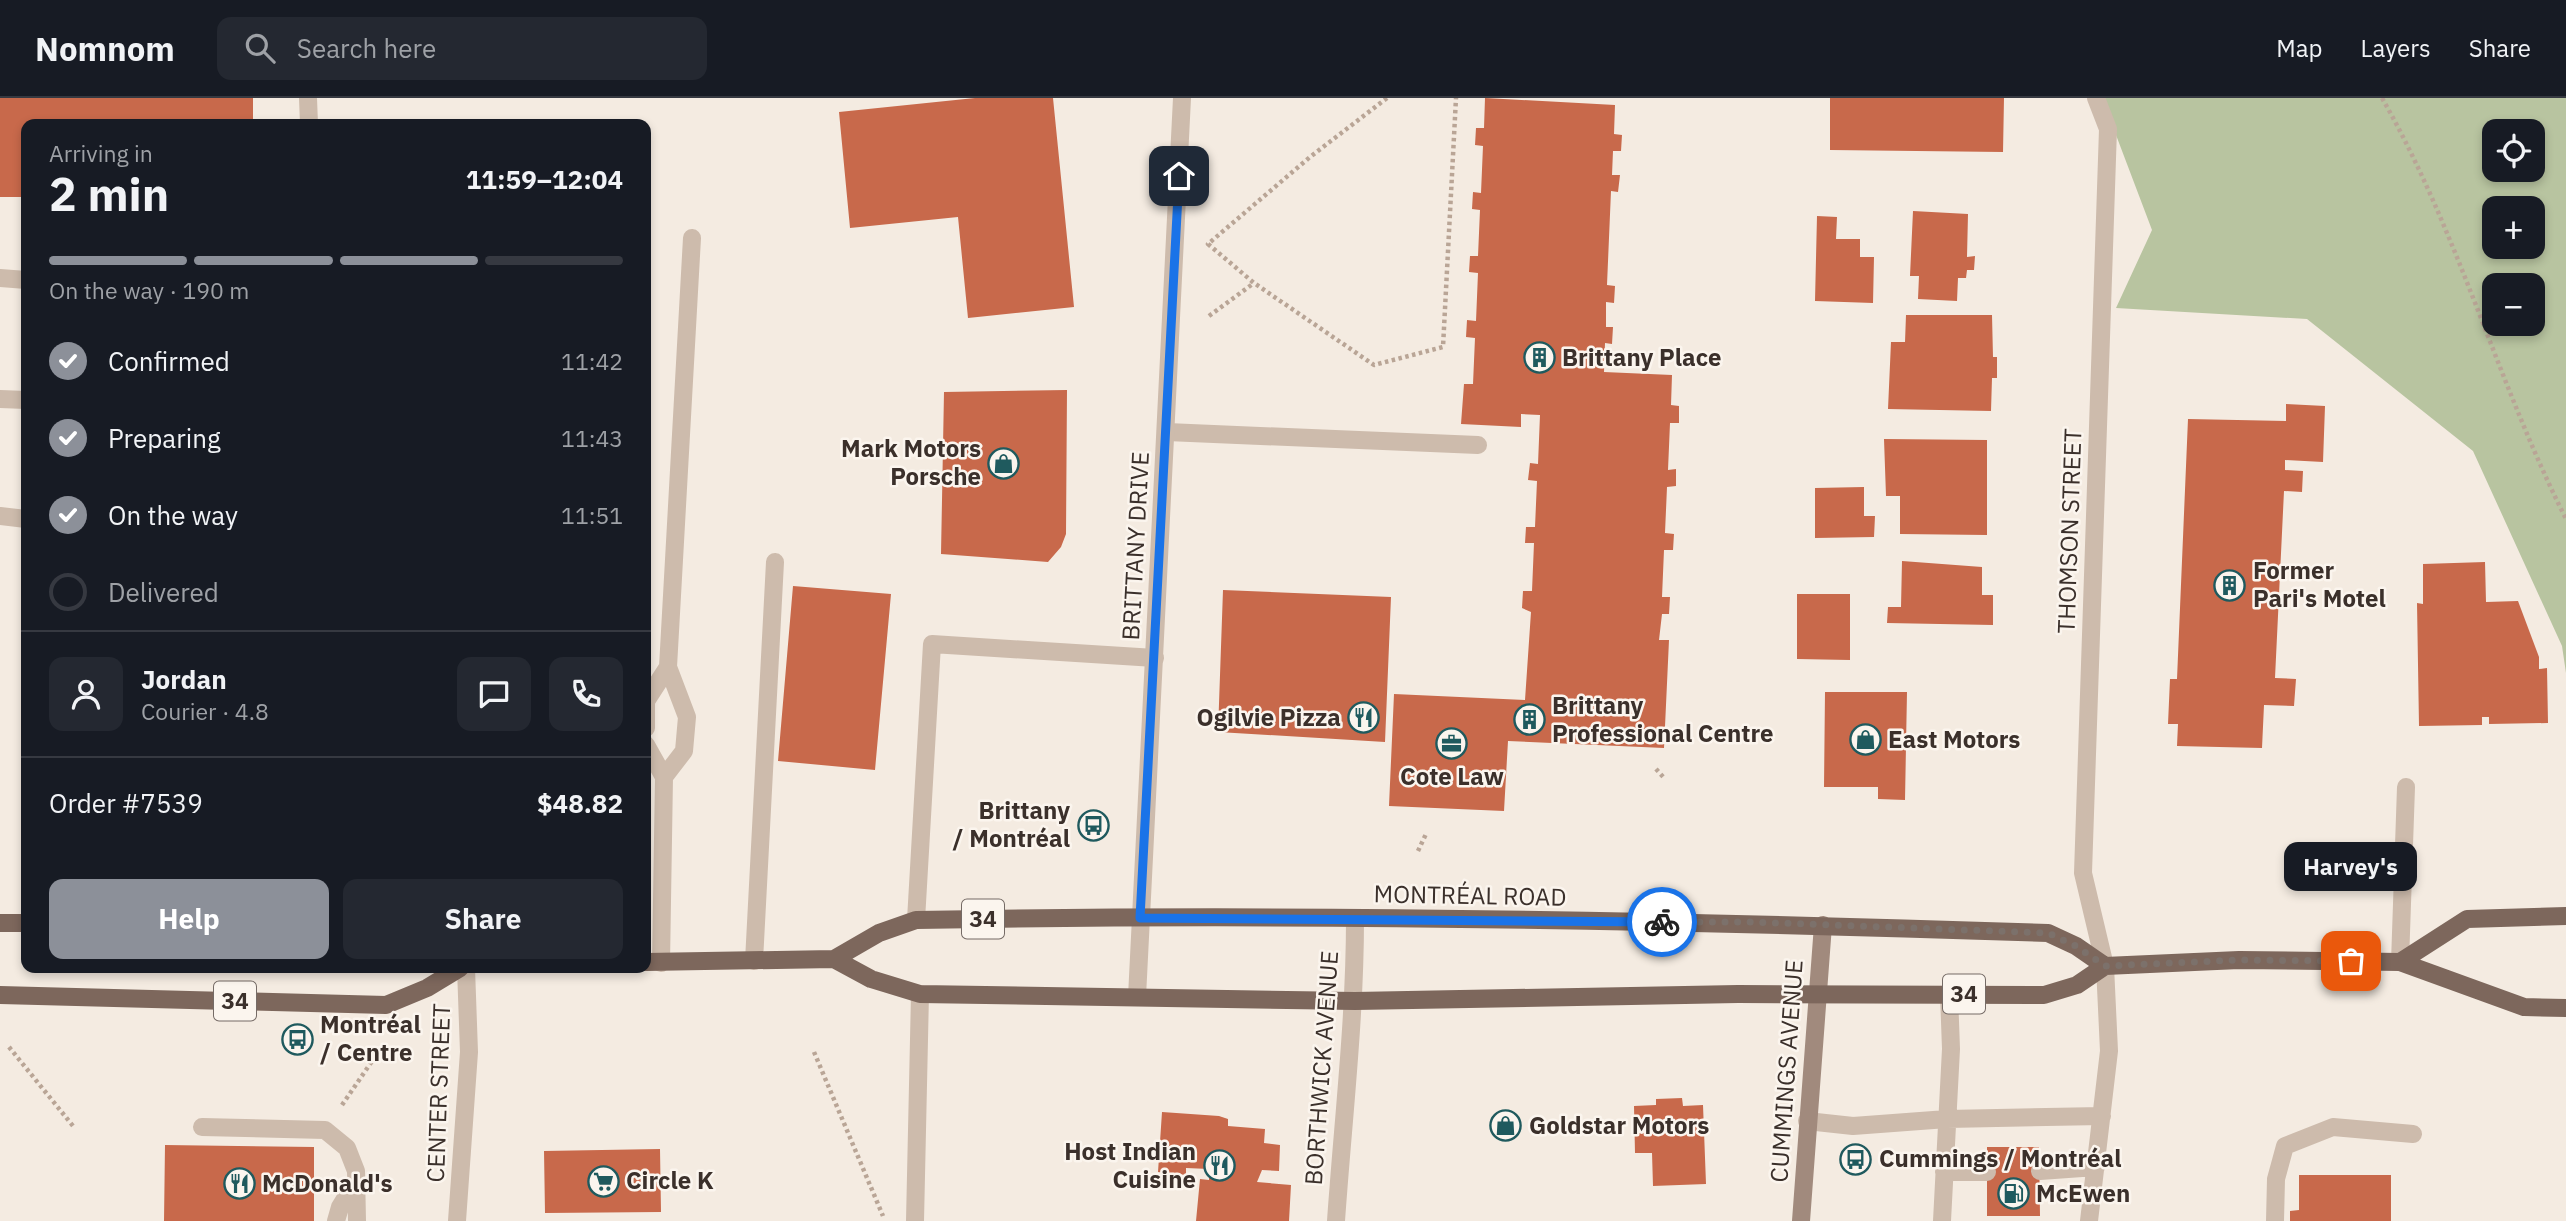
<!DOCTYPE html>
<html lang="en">
<head>
<meta charset="utf-8">
<style>
	:root { --surface:#171b24; --page:#242831; --text:#f1f3f6; --muted:#9ea1a6; --line:#363941; --accent:#8c9099 }
	body { margin:0; font-family:"IBM Plex Sans",sans-serif; background:var(--page); color:var(--text); height:100vh; display:flex; flex-direction:column; font-size:26px; white-space:nowrap }
	* { box-sizing:border-box; margin:0 }
	p { font-size:23px; color:var(--muted) }
	.icon { flex:none; width:38px; height:38px; fill:none; stroke:currentColor; stroke-width:2; stroke-linecap:round; stroke-linejoin:round }
	.map { position:relative; flex:1; overflow:hidden }
	.side { position:absolute; left:21px; top:21px; width:630px; height:854px; display:flex; flex-direction:column; background:var(--surface); border-radius:14px; box-shadow:0 4px 10px #0003 }
	.side>* { flex:none }
	.controls { position:absolute; left:2482px; top:21px; display:grid; gap:14px }
	.controls a { display:grid; place-items:center; width:63px; height:63px; border-radius:14px; background:var(--surface); box-shadow:0 4px 10px #0003; font-size:35px }
	.pin { position:absolute; display:grid; place-items:center; width:60px; height:60px; color:#fff; margin:-30px; border-radius:14px; box-shadow:0 4px 10px #0006 }
	.courier { position:absolute; display:grid; place-items:center; width:70px; height:70px; margin:-35px; border:5px solid #1a73e8; border-radius:50%; background:#fff; color:#222; box-shadow:0 2px 9px #0007 }
	.bubble { position:absolute; height:49px; border-radius:14px; background:var(--surface); box-shadow:0 4px 10px #0003; font-size:23px; font-weight:700; line-height:49px; text-align:center }
	.headline em { font-style:normal; font-weight:700 }
	.headline div { display:flex; flex-direction:column-reverse }
	.headline { display:flex; align-items:center; justify-content:space-between; height:119px; padding:0 28px }
	h1 { font-size:46px; font-weight:700; line-height:52px }
	.bar { display:grid; grid-template-columns:repeat(4,1fr); gap:10px 7px; align-content:center; height:84px; padding:0 28px }
	.bar i { height:9px; border-radius:5px; background:var(--line) }
	.bar .active { background:var(--accent) }
	.bar p { grid-column:span 4 }
	.line { display:flex; align-items:center; gap:18px; padding:0 28px; border-top:2px solid var(--line) }
	.line div { flex:1 }
	.round { display:grid; place-items:center; flex:none; width:74px; height:74px; border-radius:14px; background:var(--page) }
	ol { padding:0 28px; list-style:none }
	li { display:flex; align-items:center; gap:21px; height:77px }
	li p { margin-inline-start:auto }
	li .icon { padding:7px; border-radius:50%; background:var(--accent); color:#fff; stroke-width:4 }
	li:last-child { color:var(--muted) }
	li i { width:38px; height:38px; border:4px solid var(--line); border-radius:50% }
	.primary-button { display:flex; gap:14px; margin-top:auto; padding:14px 28px }
	.primary-button a { flex:1; height:80px; border-radius:14px; background:var(--accent); color:#fff; font-size:28px; font-weight:700; line-height:80px; text-align:center }
	.primary-button a+a { background:var(--page); color:var(--text) }
	header { display:flex; align-items:center; gap:42px; box-sizing:border-box; height:98px; padding:0 35px; background:var(--surface); border-bottom:2px solid var(--line) }
	header strong { font-size:33px }
	nav { display:flex; gap:38px; margin-inline-start:auto; font-size:24px }
	.search { width:490px; height:63px; background:var(--page); display:flex; align-items:center; gap:18px; box-sizing:border-box; padding:0 24px; border-radius:14px; color:var(--muted); font-size:26px }
	.map>svg:first-child { display:block }
	.green { fill:#b8c4a0; fill-rule:evenodd }
	.building { fill:#c8694b }
	.lines { fill:none; stroke-linecap:round; stroke-linejoin:round }
	.path { stroke:#b9a596; stroke-width:4.5; stroke-dasharray:3.5 3.5; stroke-linecap:butt }
	.lane { stroke:#cdbbac; stroke-width:18 }
	.street { stroke:#cdbbac; stroke-width:18 }
	.secondary { stroke:#a18a7d; stroke-width:18 }
	.primary { stroke:#7d675c; stroke-width:18 }
	.done { stroke:#7c716b; stroke-width:7; stroke-dasharray:0 12.6 }
	.route { stroke:#1a73e8; stroke-width:9 }
	.labels { text-anchor:middle; stroke-width:5; stroke-linejoin:round; paint-order:stroke }
	.shield { fill:#fbf5ee; stroke:#756b66; stroke-width:2 }
	.shield-label { font-size:23px; font-weight:bold; fill:#3b302b }
	.poi-label { font-size:24px; font-weight:bold; fill:#3b302b; stroke:#fbf5ee; text-anchor:start }
	.street-label { font-size:24px; fill:#3b302b; stroke:#fbf5ee }
</style>
</head>
<body>
<header>
<strong>Nomnom</strong>
<div class="search"><svg class="icon" aria-label="search" viewBox="0 0 24 24"><circle cx="10" cy="10" r="6"/><path d="M15 15l6 6"/></svg>Search here</div>
<nav><a>Map</a><a>Layers</a><a>Share</a></nav>
</header>
<div class="map">
<svg width="2566" height="1123" viewBox="0 0 2566 1123">
	<rect width="100%" height="100%" fill="#f4ebe1"/>
	<path class="green" d="M2102,0H2566V575L2562,548L2473,353L2307,221L2116,210L2152,132ZM2494,33H2532V72H2494ZM2494,110H2532V149H2494ZM2494,187H2532V226H2494Z"/>
	<path class="building" d="M0,0H253V26H26V99H0Z
		M975,0H1053L1074,209L968,220L958,119L850,130L839,14Z
		M1485,0L1615,7L1614,36L1622,37L1621,53H1613L1612,77H1620L1618,94L1611,93L1607,187L1615,188L1614,205L1606,204V229H1613L1612,246L1605,245L1604,274L1672,277L1671,307L1679,308V325H1670L1668,372L1676,371V388L1667,389L1665,435L1674,436L1673,452H1664L1662,499H1670L1669,516H1662L1659,542H1669L1664,650L1508,643L1504,713L1389,708L1394,596L1525,602L1531,514L1522,510L1523,493H1532L1534,445H1525L1526,429H1535L1537,383L1528,382L1530,365L1538,366L1540,317L1521,316V329L1461,326L1464,286H1473L1475,240L1466,239L1467,222L1476,223L1478,175L1469,174L1470,158H1478L1480,112L1472,111L1473,94L1481,95L1483,48L1475,47L1476,30H1484Z
		M1830,0H2004L2003,54L1830,52Z
		M1913,113L1968,116L1967,159L1975,158L1974,172H1967L1966,180H1958L1957,203L1918,201L1919,178H1910Z
		M1817,118L1837,119L1836,141H1860V159H1874L1873,205L1815,203Z
		M1906,217H1992L1993,259H1997V280H1992L1991,313L1888,311L1891,244H1905Z
		M1067,292L1066,436L1061,449L1048,464L941,456L944,294Z
		M2286,306L2325,308L2323,364L2285,362V372L2303,373L2302,394L2284,393L2275,580L2296,581L2294,608L2264,607L2262,650L2177,648L2178,626H2168L2170,581H2177L2188,321L2286,323Z
		M1884,341L1987,342V437L1900,436V398H1886Z
		M1864,389V418H1875L1874,439L1815,440V390Z
		M1902,463L1982,469V497H1993V527L1887,525L1888,509H1901Z
		M2485,464L2486,504L2518,503L2539,559V571L2547,570L2548,625L2489,626V619H2482V627L2419,628L2417,505L2423,506V466Z
		M793,488L891,496L875,672L778,663Z
		M1223,492L1391,499L1385,644L1218,634Z
		M1797,496H1850V562L1797,561Z
		M1825,594H1907L1905,702L1878,701V689H1824Z
		M1682,1000L1683,1008L1703,1007L1706,1086L1653,1088L1652,1055H1635L1634,1008L1656,1007V1001Z
		M1162,1014L1219,1018L1228,1021V1028L1265,1031L1264,1045L1280,1047L1279,1073L1262,1072L1257,1084L1291,1087L1289,1123H1196L1200,1081L1209,1082V1071L1186,1070V1077L1158,1074Z
		M165,1047L314,1049V1123H164Z
		M1987,1049H2039L2040,1118H1987Z
		M660,1051L661,1114L545,1115L544,1053Z
		M2299,1077H2391V1123H2290V1113L2299,1112Z"/>
	<g class="lines">
		<path class="path" d="M1387,0L1310,59L1208,146L1254,185L1374,267L1443,249L1456,0
			M2382,0C2458,133 2497,284 2566,421
			M1209,218L1254,185
			M1656,671L1665,681
			M1418,753L1426,736
			M9,949L73,1028
			M814,954L883,1118
			M342,1007L379,953"/>
		<path class="lane" d="M308,0L309,26
			M0,180L26,182
			M0,301L26,302
			M1167,334L1478,347
			M0,418L26,421
			M646,630V603L668,569
			M646,647L664,679L661,865
			M664,679L684,653L687,619L668,569L692,140
			M916,822L932,546L1155,560
			M754,863L775,464
			M2400,864L2406,689
			M1807,1023L1853,1028L1947,1021L2102,1018
			M202,1029L325,1032L347,1050L356,1073L357,1123
			M2040,1073L2096,1069
			M1944,1074H1987
			M336,1123L340,1109L356,1083
			M915,1123L920,896
			M1942,1123L1951,951L1949,896
			M2089,1123L2109,953L2105,868
			M2275,1123L2276,1081L2285,1048L2333,1029L2413,1036"/>
		<path class="street" d="M2096,0L2108,31L2083,775L2105,868
			M1137,899L1182,0
			M457,1123L469,954L466,870
			M1336,1123C1343,1022 1355,922 1355,821"/>
		<path class="secondary" d="M1801,1123L1823,827"/>
		<path class="primary" d="M0,825H26
			M834,861L871,881L920,896L1355,903L1738,896L2044,897L2077,887L2105,868L2239,862L2400,864L2524,909L2566,910
			M646,864L834,861L879,835L916,822C1293,815 1671,822 2048,835L2076,848L2105,868
			M2400,864L2467,821L2566,818
			M0,897L386,907L427,890L460,870"/>
	</g>
	<g class="lines">
		<path class="done" d="M1662,824H1751L2048,835L2076,848L2105,868L2239,862L2351,863"/>
		<path class="route" d="M1179,78L1140,820L1662,824"/>
	</g>
	<defs>
		<symbol id="building-ring" viewBox="-11 -11 22 22"><circle r="9.5" fill="#fbf5ee" stroke="#1f5a5e" stroke-width="1.5"/><path d="M-4-6H4V6H1V3H-1V6H-4ZM-2.5-4.3h1.7v1.8h-1.7ZM.8-4.3h1.7v1.8H.8ZM-2.5-1h1.7V.8h-1.7ZM.8-1h1.7V.8H.8Z" fill="#1f5a5e"/></symbol>
		<symbol id="shop-ring" viewBox="-11 -11 22 22"><circle r="9.5" fill="#fbf5ee" stroke="#1f5a5e" stroke-width="1.5"/><path d="M-5-2.5h2.3a2.7 3.5 0 0 1 5.4 0H5L5.5 6h-11ZM-1.5-2.5h3a1.5 2.3 0 0 0-3 0Z" fill="#1f5a5e"/></symbol>
		<symbol id="restaurant-ring" viewBox="-11 -11 22 22"><circle r="9.5" fill="#fbf5ee" stroke="#1f5a5e" stroke-width="1.5"/><path d="M-5-6h1v4h1v-4h1v4h1v-4h1v5L-1.5 .5V6h-2V.5L-5-1ZM5-6V6H3V1.5H1.5Q1.5-4 5-6Z" fill="#1f5a5e"/></symbol>
		<symbol id="office-ring" viewBox="-11 -11 22 22"><circle r="9.5" fill="#fbf5ee" stroke="#1f5a5e" stroke-width="1.5"/><path d="M-6-3h4V-5.5h4V-3h4V5H-6ZM-1-4.5V-3h2v-1.5ZM-6 0V1H6V0Z" fill="#1f5a5e"/></symbol>
		<symbol id="bus-ring" viewBox="-11 -11 22 22"><circle r="9.5" fill="#fbf5ee" stroke="#1f5a5e" stroke-width="1.5"/><path d="M-5-6H5V4H4V6H2V4H-2V6H-4V4H-5ZM-3.5-4V0h7V-4ZM-3.5 1.2v1.5H-2V1.2ZM2 1.2v1.5H3.5V1.2Z" fill="#1f5a5e"/></symbol>
		<symbol id="supermarket-ring" viewBox="-11 -11 22 22"><circle r="9.5" fill="#fbf5ee" stroke="#1f5a5e" stroke-width="1.5"/><path d="M-6-5.5h2.5l.6 2H6L4.5 2H-2.5L-4.4-4H-6ZM-1.5 3.2a1.3 1.3 0 1 0 .1 0ZM3 3.2a1.3 1.3 0 1 0 .1 0Z" fill="#1f5a5e"/></symbol>
		<symbol id="fuel-ring" viewBox="-11 -11 22 22"><circle r="9.5" fill="#fbf5ee" stroke="#1f5a5e" stroke-width="1.5"/><path d="M-5.5-6h7V0h2V4h1.3V-2.5L3-4.5l.8-.8L6-3V5H2.5V1h-1V6h-7ZM-4.2-4.7v3.2H.2V-4.7Z" fill="#1f5a5e"/></symbol>
	</defs>
	<g fill-rule="evenodd">
		<use href="#building-ring" x="1522" y="242" width="35" height="35"/>
		<use href="#shop-ring" x="986" y="348" width="35" height="35"/>
		<use href="#building-ring" x="2212" y="470" width="35" height="35"/>
		<use href="#restaurant-ring" x="1346" y="602" width="35" height="35"/>
		<use href="#building-ring" x="1512" y="604" width="35" height="35"/>
		<use href="#shop-ring" x="1848" y="624" width="35" height="35"/>
		<use href="#office-ring" x="1434" y="628" width="35" height="35"/>
		<use href="#bus-ring" x="1076" y="710" width="35" height="35"/>
		<use href="#bus-ring" x="280" y="924" width="35" height="35"/>
		<use href="#shop-ring" x="1488" y="1010" width="35" height="35"/>
		<use href="#bus-ring" x="1838" y="1044" width="35" height="35"/>
		<use href="#restaurant-ring" x="1202" y="1050" width="35" height="35"/>
		<use href="#supermarket-ring" x="586" y="1066" width="35" height="35"/>
		<use href="#restaurant-ring" x="222" y="1068" width="35" height="35"/>
		<use href="#fuel-ring" x="1996" y="1078" width="35" height="35"/>
	</g>
	<g class="labels">
		<g class="shield">
			<rect x="962" y="801.5" width="42" height="39" rx="5"/>
			<rect x="1943" y="876.5" width="42" height="39" rx="5"/>
			<rect x="214" y="883.5" width="42" height="39" rx="5"/>
		</g>
		<g class="shield-label">
			<text x="983" y="829">34</text>
			<text x="1964" y="904">34</text>
			<text x="235" y="911">34</text>
		</g>
		<g class="poi-label">
			<text x="1562" y="268">Brittany Place</text>
			<text x="981" y="359" text-anchor="end">Mark Motors<tspan x="981" dy="28">Porsche</tspan></text>
			<text x="2253" y="481">Former<tspan x="2253" dy="28">Pari's Motel</tspan></text>
			<text x="1552" y="616">Brittany<tspan x="1552" dy="28">Professional Centre</tspan></text>
			<text x="1341" y="628" text-anchor="end">Ogilvie Pizza</text>
			<text x="1888" y="650">East Motors</text>
			<text x="1452" y="687" text-anchor="middle">Cote Law</text>
			<text x="1070" y="721" text-anchor="end">Brittany<tspan x="1070" dy="28">/ Montréal</tspan></text>
			<text x="320" y="935">Montréal<tspan x="320" dy="28">/ Centre</tspan></text>
			<text x="1529" y="1036">Goldstar Motors</text>
			<text x="1196" y="1062" text-anchor="end">Host Indian<tspan x="1196" dy="28">Cuisine</tspan></text>
			<text x="1879" y="1069">Cummings / Montréal</text>
			<text x="626" y="1091">Circle K</text>
			<text x="262" y="1094">McDonald's</text>
			<text x="2036" y="1104">McEwen</text>
		</g>
		<g class="street-label">
			<text transform="translate(2070 433) rotate(-88)" y="8">THOMSON STREET</text>
			<text transform="translate(1136 448) rotate(-87)" y="8">BRITTANY DRIVE</text>
			<text transform="translate(1470 798) rotate(1)" y="8">MONTRÉAL ROAD</text>
			<text transform="translate(1322 970) rotate(-86)" y="8">BORTHWICK AVENUE</text>
			<text transform="translate(1787 973) rotate(-86)" y="8">CUMMINGS AVENUE</text>
			<text transform="translate(439 995) rotate(-88)" y="8">CENTER STREET</text>
		</g>
	</g>
</svg>
<div class="controls">
<a><svg class="icon" aria-label="locate" viewBox="0 0 24 24"><circle cx="12" cy="12" r="6"/><path d="M12 2v4M12 18v4M2 12h4M18 12h4"/></svg></a>
<a>+</a>
<a>−</a>
</div>
<div class="pin" style="left:2351px;top:863px;background:#ea580c"><svg class="icon" aria-label="bag" viewBox="0 0 24 24"><path d="M5 8h14l-1 12H6zM9 8a3 3 0 0 1 6 0"/></svg></div>
<div class="pin" style="left:1179px;top:78px;background:#1f2937"><svg class="icon" aria-label="home" viewBox="0 0 24 24"><path d="M3 11l9-7 9 7M6 9v11h12V9"/></svg></div>
<div class="courier" style="left:1662px;top:824px"><svg class="icon" aria-label="bike" viewBox="0 0 24 24"><circle cx="6" cy="16" r="4"/><circle cx="18" cy="16" r="4"/><path d="M6 16l4-8h5l3 8M10 8l3 8H6M13 5h3"/></svg></div>
<div class="bubble" style="left:2284px;top:744px;width:133px">Harvey's</div>
<section class="side">
<div class="headline"><div><h1>2 min</h1><p>Arriving in</p></div><em>11:59–12:04</em></div>
<div class="bar"><i class="active"></i><i class="active"></i><i class="active"></i><i></i><p>On the way · 190 m</p></div>
<ol>
<li><svg class="icon" aria-label="check" viewBox="0 0 24 24"><path d="M5 12l5 5 9-10"/></svg>Confirmed<p>11:42</p></li>
<li><svg class="icon" aria-label="check" viewBox="0 0 24 24"><path d="M5 12l5 5 9-10"/></svg>Preparing<p>11:43</p></li>
<li><svg class="icon" aria-label="check" viewBox="0 0 24 24"><path d="M5 12l5 5 9-10"/></svg>On the way<p>11:51</p></li>
<li><i></i>Delivered</li>
</ol>
<div class="line" style="height:126px"><a class="round"><svg class="icon" aria-label="person" viewBox="0 0 24 24"><circle cx="12" cy="8" r="4"/><path d="M4 21q1-7 8-7t8 7"/></svg></a><div><b>Jordan</b><p>Courier · 4.8</p></div><a class="round"><svg class="icon" aria-label="chat" viewBox="0 0 24 24"><path d="M4 5h16v11H9l-5 4z"/></svg></a><a class="round"><svg class="icon" aria-label="phone" viewBox="0 0 24 24"><path d="M5 4h4l2 5-3 2q2 4 5 5l2-3 5 2v4C11 20 4 13 5 4z"/></svg></a></div>
<div class="line" style="height:91px"><div>Order #7539</div><b>$48.82</b></div>
<div class="primary-button"><a>Help</a><a>Share</a></div>
</section>
</div>
</body>
</html>
